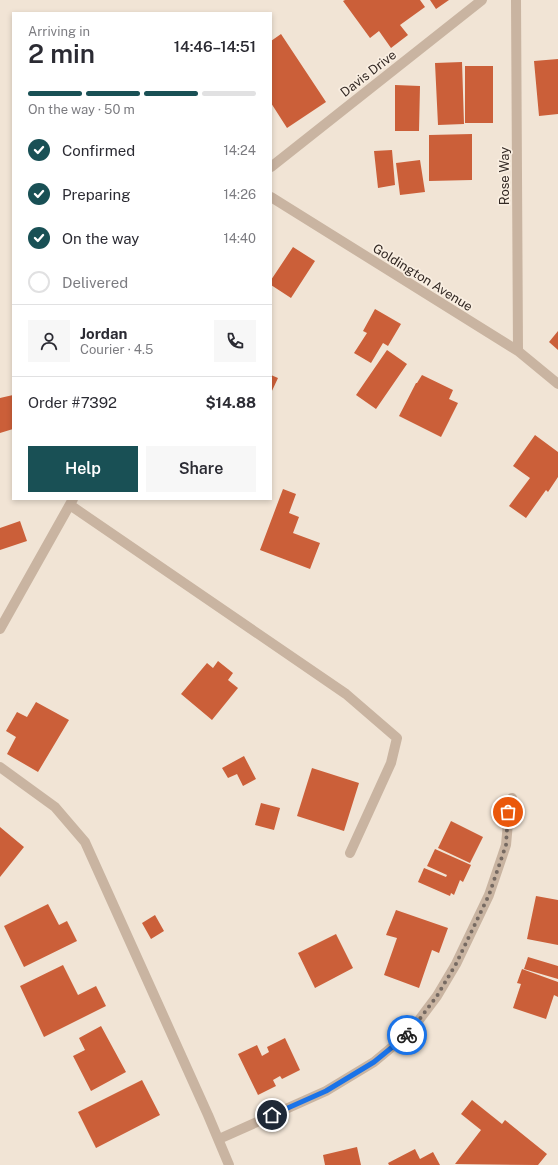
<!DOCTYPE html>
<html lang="en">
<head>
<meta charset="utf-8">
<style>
	:root { --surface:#fff; --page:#f7f7f7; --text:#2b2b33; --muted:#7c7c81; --line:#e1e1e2; --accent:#195055 }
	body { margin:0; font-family:"Public Sans",sans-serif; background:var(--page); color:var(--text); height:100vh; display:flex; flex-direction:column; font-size:15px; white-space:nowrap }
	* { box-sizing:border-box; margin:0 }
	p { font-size:13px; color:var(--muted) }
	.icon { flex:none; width:22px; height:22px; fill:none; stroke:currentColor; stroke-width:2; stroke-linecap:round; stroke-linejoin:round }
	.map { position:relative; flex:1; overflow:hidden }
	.panel { position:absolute; left:12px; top:12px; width:260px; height:488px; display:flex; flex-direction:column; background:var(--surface); border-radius:0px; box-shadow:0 2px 6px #0003 }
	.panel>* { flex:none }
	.pin { position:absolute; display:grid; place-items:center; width:34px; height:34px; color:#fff; margin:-17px; border:2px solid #fff; border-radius:50%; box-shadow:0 1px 4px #0007 }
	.courier { position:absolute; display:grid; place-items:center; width:40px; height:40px; margin:-20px; border:3px solid #1a73e8; border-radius:50%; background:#fff; color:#222; box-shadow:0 1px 5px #0007 }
	.summary em { font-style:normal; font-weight:600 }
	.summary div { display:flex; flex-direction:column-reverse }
	.summary { display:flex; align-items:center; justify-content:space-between; height:68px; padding:0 16px }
	h1 { font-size:26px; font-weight:600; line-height:30px }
	.bar { display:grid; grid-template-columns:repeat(4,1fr); gap:6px 4px; align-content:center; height:48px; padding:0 16px }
	.bar i { height:5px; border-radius:3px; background:var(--line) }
	.bar .current { background:var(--accent) }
	.bar p { grid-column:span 4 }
	.line { display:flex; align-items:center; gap:10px; padding:0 16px; border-top:1px solid var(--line) }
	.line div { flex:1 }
	.round { display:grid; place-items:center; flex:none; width:42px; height:42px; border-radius:0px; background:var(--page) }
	ol { padding:0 16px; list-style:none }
	li { display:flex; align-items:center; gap:12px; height:44px }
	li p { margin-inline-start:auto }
	li .icon { padding:4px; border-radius:50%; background:var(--accent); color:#fff; stroke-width:4 }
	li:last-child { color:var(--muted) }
	li i { width:22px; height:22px; border:2px solid var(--line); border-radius:50% }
	.primary-button { display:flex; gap:8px; margin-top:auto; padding:8px 16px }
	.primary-button a { flex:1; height:46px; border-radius:0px; background:var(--accent); color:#fff; font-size:16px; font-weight:600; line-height:46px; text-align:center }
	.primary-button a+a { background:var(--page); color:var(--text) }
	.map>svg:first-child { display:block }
	.building { fill:#cb5f39 }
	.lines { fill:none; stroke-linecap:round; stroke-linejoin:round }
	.minor { stroke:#c9b4a1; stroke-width:10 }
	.done { stroke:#766a62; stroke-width:4; stroke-dasharray:0 7.2 }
	.route { stroke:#1a73e8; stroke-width:5 }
	.labels { text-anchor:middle; stroke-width:3.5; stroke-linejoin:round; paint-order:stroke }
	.street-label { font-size:13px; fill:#332924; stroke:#f9eee1 }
</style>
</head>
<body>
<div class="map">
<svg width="558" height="1165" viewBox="0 0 558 1165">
	<rect width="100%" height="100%" fill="#f1e4d5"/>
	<path class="building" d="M345,0H420L425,7L400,25L408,35L391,48L379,31L370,38L343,1Z
		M430,0H449L436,9Z
		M281,34L326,102L287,128L271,103V41Z
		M558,59V114L539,116L534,61Z
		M462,62L464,124L438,125L435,63Z
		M465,66H493V123H465Z
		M395,85L420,86L419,131H395Z
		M472,134V180L429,181V135Z
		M392,150L395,185L378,188L374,151Z
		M420,160L425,192L400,195L396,163Z
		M293,247L315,261L291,298L271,285V280Z
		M375,309L401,324L388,346L383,343L371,363L354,353L367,333L363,331Z
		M558,331V350L549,342Z
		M387,350L407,364L376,409L356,395Z
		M271,375L278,378L271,393Z
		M422,375L453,390L449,399L458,403L441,437L399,416L416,383H417Z
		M13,395V429L0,433V398Z
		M535,435L558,452V477L548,492L546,490L526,518L509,506L530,478L513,466Z
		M283,489L296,494L289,513L299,517L293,533L320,543L310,569L260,550Z
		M20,521L27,541L0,550V528Z
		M218,661L233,673L228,680L238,688L212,720L181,694L207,663L213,668Z
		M36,702L69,720L38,772L7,754L16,737L6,731L17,712L27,717Z
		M244,756L256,779L243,786L237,774L228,778L222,768Z
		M312,768L359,783L344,831L297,816Z
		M261,803L280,808L274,830L255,825Z
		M451,821L483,837L470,863L438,848Z
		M0,827L24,847L0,877Z
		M435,849L471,865L463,882L460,880L454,895L451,893L450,896L418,882L424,868L446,877L447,875L427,866Z
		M536,896L558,900V945L527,939Z
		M48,904L59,925L67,921L77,941L24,967L4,926Z
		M396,910L448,928L439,953L432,950L419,988L384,975L397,938L386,935Z
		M155,915L164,931L151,939L142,923Z
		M336,934L353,968L315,988L298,953Z
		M528,957L558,966V979L524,969Z
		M63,965L78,995L96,986L106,1006L44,1037L20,986Z
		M522,969L558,982V997L554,995L546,1019L513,1008L521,984L517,983Z
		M101,1026L126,1072L91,1091L73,1056L85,1050L79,1038Z
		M285,1038L300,1070L282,1079L280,1076L273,1080L276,1086L258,1095L238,1054L257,1045L262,1056L269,1052L267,1047Z
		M142,1080L160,1115L96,1148L78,1112Z
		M472,1100L502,1124L505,1120L547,1154L538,1165L455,1164L481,1130L461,1114Z
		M357,1147L361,1165H325L323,1155Z
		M415,1149L420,1159L433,1152L440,1165H389L388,1163Z"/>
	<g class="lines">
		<path class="minor" d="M516,0L518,351
			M271,167L482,0
			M271,197L518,351L558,384
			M70,505L346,694L397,738L391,763L350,853
			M0,629L73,499
			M0,767L55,807L85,842L208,1115L229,1165
			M219,1139L326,1091L374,1062L410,1032L437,996L456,964L489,895L506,845L509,812L512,798"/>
	</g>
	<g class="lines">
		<path class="done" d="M407,1035L410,1032L437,996L456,964L489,895L506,845L508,812"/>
		<path class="route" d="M272,1115L326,1091L374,1062L407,1035"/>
	</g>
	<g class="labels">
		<g class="street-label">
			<text transform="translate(368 73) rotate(-38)" y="5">Davis Drive</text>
			<text transform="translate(504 176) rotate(-90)" y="5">Rose Way</text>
			<text transform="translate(423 277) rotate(32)" y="5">Goldington Avenue</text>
		</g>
	</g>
</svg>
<div class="pin" style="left:508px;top:812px;background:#ea580c"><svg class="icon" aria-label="bag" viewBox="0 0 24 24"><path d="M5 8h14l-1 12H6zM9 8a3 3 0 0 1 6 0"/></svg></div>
<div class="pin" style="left:272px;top:1115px;background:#1f2937"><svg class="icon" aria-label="home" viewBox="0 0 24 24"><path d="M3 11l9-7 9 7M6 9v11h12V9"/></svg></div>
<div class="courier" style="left:407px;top:1035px"><svg class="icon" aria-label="bike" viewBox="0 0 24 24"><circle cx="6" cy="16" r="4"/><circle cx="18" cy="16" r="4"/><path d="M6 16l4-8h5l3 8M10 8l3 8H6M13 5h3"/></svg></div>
<section class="panel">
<div class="summary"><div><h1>2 min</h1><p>Arriving in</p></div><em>14:46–14:51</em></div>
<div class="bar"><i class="current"></i><i class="current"></i><i class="current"></i><i></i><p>On the way · 50 m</p></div>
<ol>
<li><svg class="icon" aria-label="check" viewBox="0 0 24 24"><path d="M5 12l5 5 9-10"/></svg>Confirmed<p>14:24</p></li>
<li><svg class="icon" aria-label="check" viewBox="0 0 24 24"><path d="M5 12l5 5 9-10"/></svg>Preparing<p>14:26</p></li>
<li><svg class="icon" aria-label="check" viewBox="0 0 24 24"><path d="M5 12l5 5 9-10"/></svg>On the way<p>14:40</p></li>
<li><i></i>Delivered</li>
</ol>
<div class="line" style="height:72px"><a class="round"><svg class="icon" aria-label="person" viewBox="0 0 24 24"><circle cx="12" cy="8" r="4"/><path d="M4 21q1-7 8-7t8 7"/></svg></a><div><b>Jordan</b><p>Courier · 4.5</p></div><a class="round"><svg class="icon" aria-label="phone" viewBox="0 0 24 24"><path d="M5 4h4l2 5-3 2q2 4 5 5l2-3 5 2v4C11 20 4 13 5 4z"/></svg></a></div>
<div class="line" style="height:52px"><div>Order #7392</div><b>$14.88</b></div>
<div class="primary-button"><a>Help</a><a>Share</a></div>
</section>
</div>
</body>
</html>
